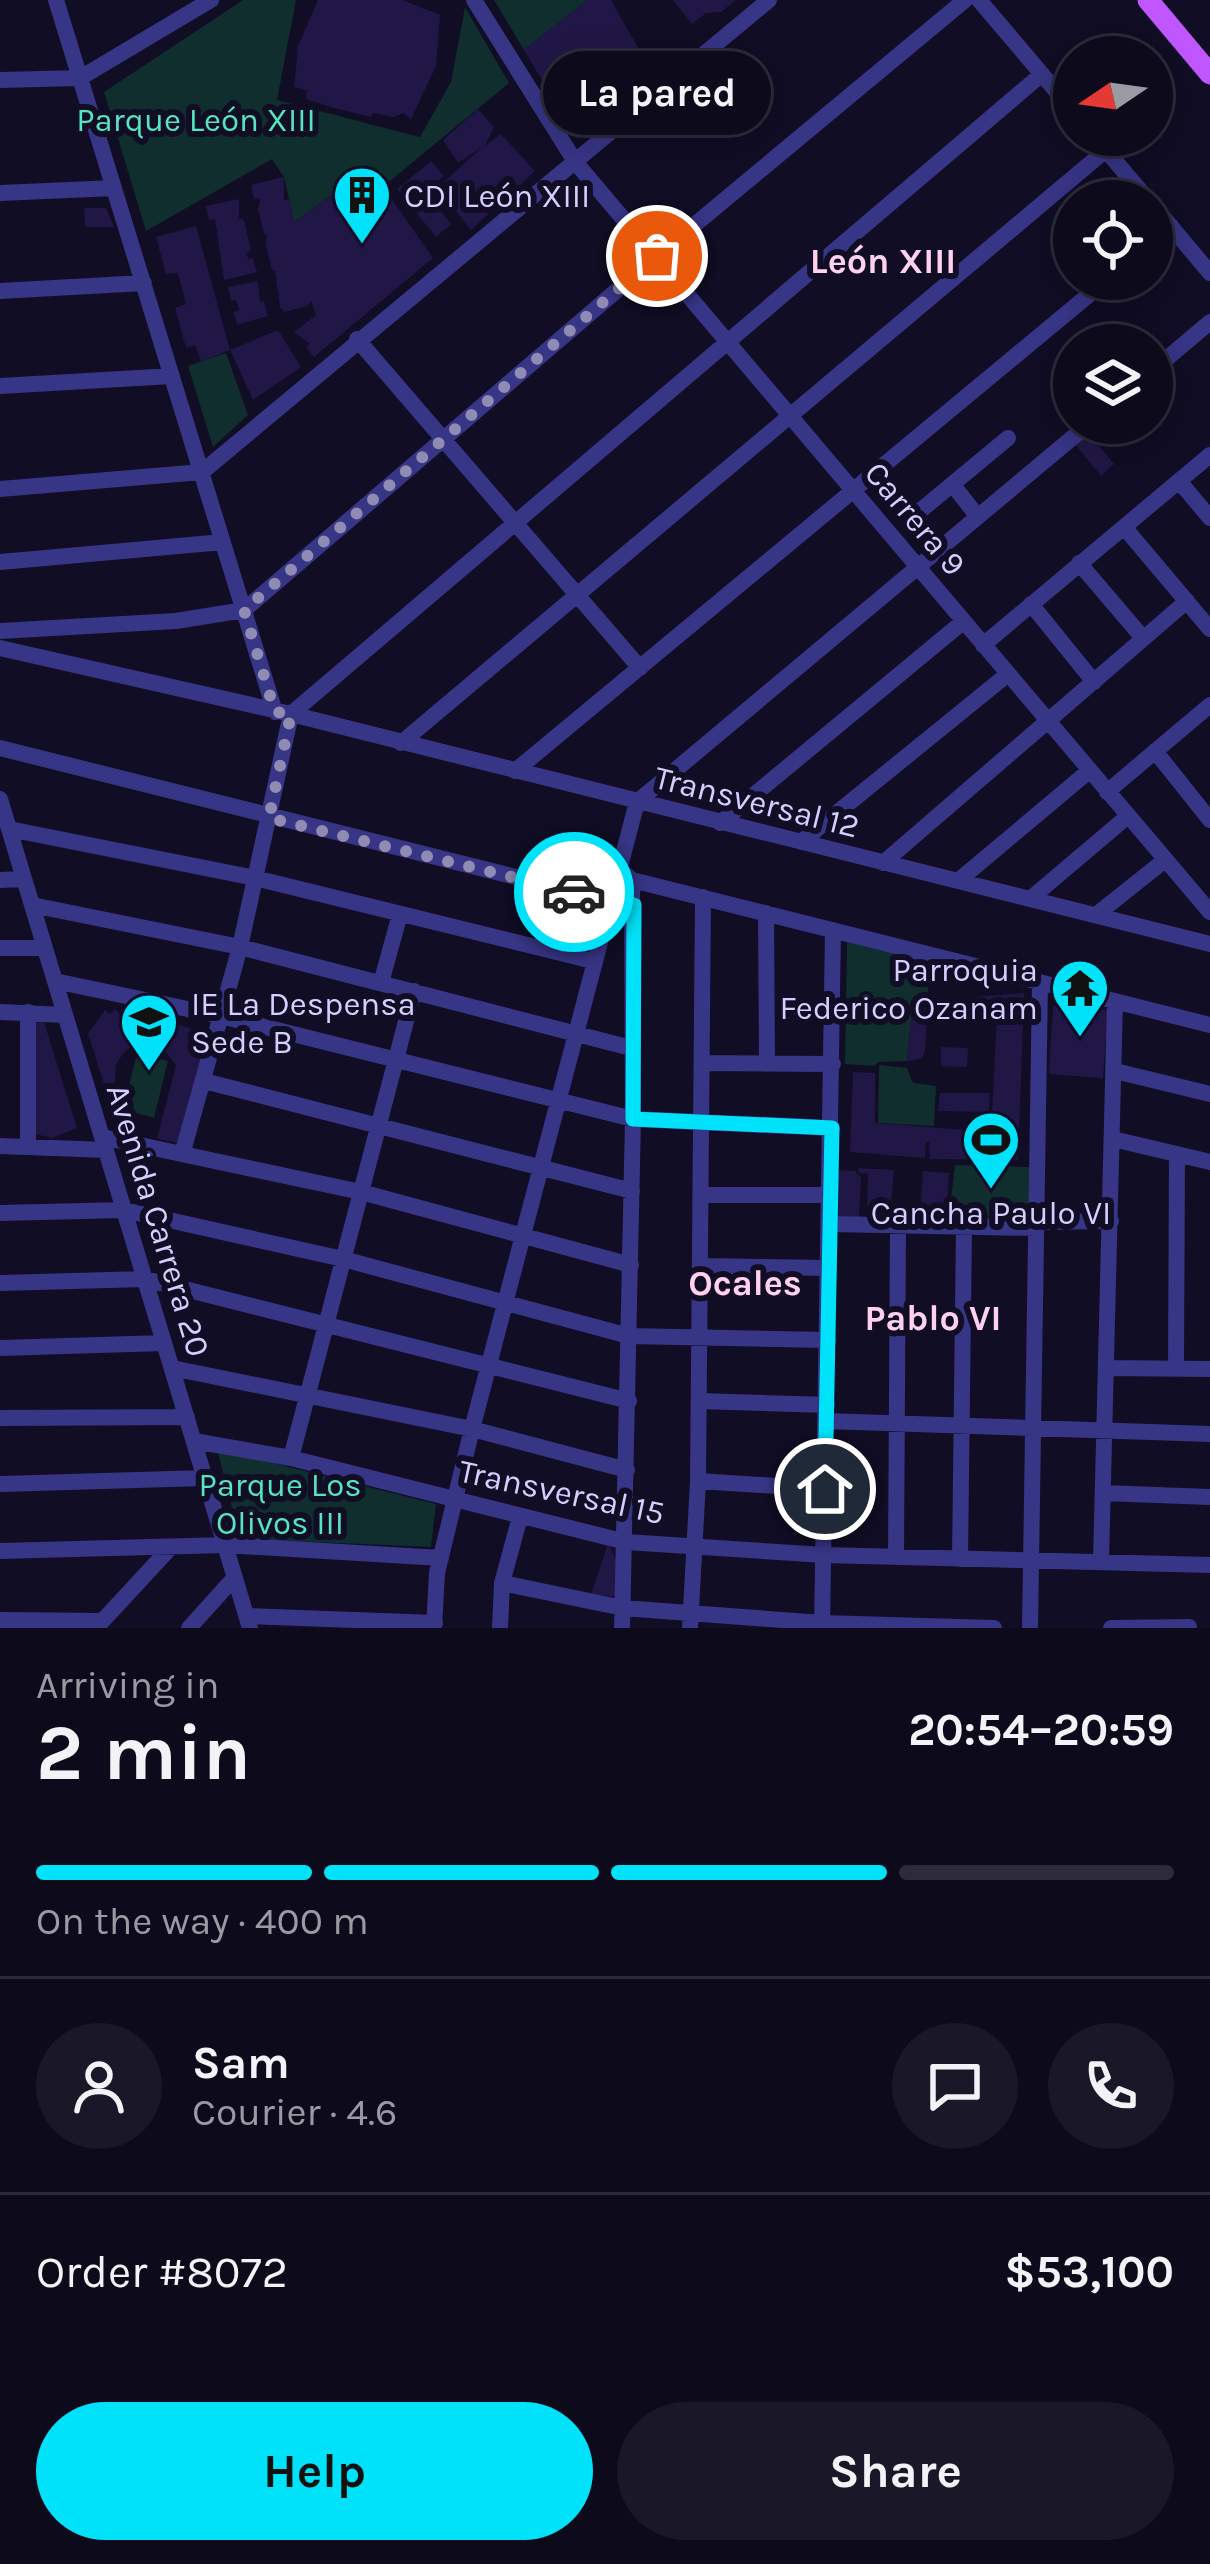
<!DOCTYPE html>
<html lang="en">
<head>
<meta charset="utf-8">
<style>
	:root { --surface:#0c0a1b; --page:#1a1828; --text:#f1f3f6; --muted:#9a9aa3; --line:#2c2b3a; --accent:#00e2fa }
	body { margin:0; font-family:Karla,sans-serif; background:var(--page); color:var(--text); height:100vh; display:flex; flex-direction:column; font-size:45px; white-space:nowrap }
	* { box-sizing:border-box; margin:0 }
	p { font-size:39px; color:var(--muted) }
	.icon { flex:none; width:66px; height:66px; fill:none; stroke:currentColor; stroke-width:2; stroke-linecap:round; stroke-linejoin:round }
	.map { position:relative; height:1628px; overflow:hidden }
	.side { display:flex; flex-direction:column; background:var(--surface); flex:1 }
	.side>* { flex:none }
	.needle { width:78px; rotate:257deg }
	.fabs { position:absolute; left:1053px; top:36px; display:grid; gap:24px }
	.fabs a { display:grid; place-items:center; width:120px; height:120px; border-radius:50%; background:var(--surface); box-shadow:0 6px 30px #0003,0 0 0 3px var(--line); font-size:60px }
	.pin { position:absolute; display:grid; place-items:center; width:102px; height:102px; color:#fff; margin:-51px; border:6px solid #fff; border-radius:50%; box-shadow:0 3px 12px #0007 }
	.courier { position:absolute; display:grid; place-items:center; width:120px; height:120px; margin:-60px; border:9px solid #00e2fa; border-radius:50%; background:#fff; color:#222; box-shadow:0 3px 15px #0007 }
	.bubble { position:absolute; height:84px; border-radius:42px; background:var(--surface); box-shadow:0 6px 30px #0003,0 0 0 3px var(--line); font-size:39px; font-weight:700; line-height:84px; text-align:center }
	.summary em { font-style:normal; font-weight:700 }
	.summary div { display:flex; flex-direction:column-reverse }
	.summary { display:flex; align-items:center; justify-content:space-between; height:204px; padding:0 36px }
	h1 { font-size:78px; font-weight:700; line-height:90px }
	.bar { display:grid; grid-template-columns:repeat(4,1fr); gap:18px 12px; align-content:center; height:144px; padding:0 36px }
	.bar i { height:15px; border-radius:9px; background:var(--line) }
	.bar .selected { background:var(--accent) }
	.bar p { grid-column:span 4 }
	.line { display:flex; align-items:center; gap:30px; padding:0 36px; border-top:3px solid var(--line) }
	.line div { flex:1 }
	.round { display:grid; place-items:center; flex:none; width:126px; height:126px; border-radius:63px; background:var(--page) }
	.action { display:flex; gap:24px; margin-top:auto; padding:24px 36px }
	.action a { flex:1; height:138px; border-radius:72px; background:var(--accent); color:#111; font-size:48px; font-weight:700; line-height:138px; text-align:center }
	.action a+a { background:var(--page); color:var(--text) }
	.map>svg:first-child { display:block }
	.green { fill:#0f2e2d }
	.building { fill:#211746 }
	.lines { fill:none; stroke-linecap:round; stroke-linejoin:round }
	.minor { stroke:#373585; stroke-width:16 }
	.major { stroke:#bf56ff; stroke-width:21 }
	.done { stroke:#8f8bb2; stroke-width:12; stroke-dasharray:0 21.6 }
	.route { stroke:#00e2fa; stroke-width:15 }
	.labels { text-anchor:middle; stroke-width:12; stroke-linejoin:round; paint-order:stroke }
	.park-label { font-size:33px; fill:#54e6c1; stroke:#100d24 }
	.poi-label { font-size:33px; fill:#d4cfff; stroke:#100d24; text-anchor:start }
	.street-label { font-size:33px; fill:#d4cfff; stroke:#100d24 }
	.neighbourhood-label { font-size:36px; font-weight:bold; fill:#ffd1ef; stroke:#100d24 }
</style>
</head>
<body>
<div class="map">
<svg width="1210" height="1628" viewBox="0 0 1210 1628">
	<rect width="100%" height="100%" fill="#100d24"/>
	<path class="green" d="M243,0H296L277,100L420,137L451,82L465,7L509,83L384,186L369,168L294,222L284,177L272,159L146,231L104,92Z
		M494,0H587L524,50Z
		M226,353L248,415L213,447L188,366Z
		M847,942L929,963L927,1011L912,1010L907,1061L878,1062L875,1066L845,1064Z
		M137,1054L168,1061L154,1118L123,1109Z
		M879,1065L907,1068L913,1083L936,1086L934,1126L878,1123Z
		M955,1165L1029,1167V1214L1024,1215L1023,1222L949,1217Z
		M217,1449L436,1504L431,1547L240,1539Z"/>
	<path class="building" d="M318,0H403L440,15L436,66L411,119L403,113L394,117L373,113L371,117L331,107L306,99L307,90L294,87L298,46Z
		M587,0H611L655,78L577,139L524,50Z
		M673,0H736L721,12L706,13L692,24Z
		M478,109L494,127L485,146L501,134L535,171L471,230L437,188L481,148L458,163L443,140Z
		M431,161L444,176L425,192L451,224L436,237L397,189Z
		M370,168L433,258L314,357L306,347L310,344L294,332L316,315L311,301L307,306L284,312L280,307L275,270H272L266,245L267,234H264L258,208L260,203L259,198L254,199L251,185L284,177V200L289,199L294,222Z
		M239,199V218L244,220L251,249L247,254L248,259L253,258L257,272L224,280L215,219L209,220L206,206Z
		M84,208H106L114,227H85Z
		M196,226L230,350L201,362L195,345L186,348L175,308L186,304L178,273L166,274L156,237Z
		M258,281L260,302L264,301L268,316L237,325L234,312L239,310L236,300L231,301L228,287Z
		M278,330L301,367L253,400L230,350Z
		M1089,433L1114,464L1101,476L1075,444Z
		M1024,993L1018,1160L930,1159L929,1142H926L925,1158L850,1152L853,1072L875,1073V1123L991,1132L997,1018H974L975,997Z
		M1053,1006L1108,1010L1103,1078L1049,1074Z
		M116,1009L123,1020L146,1015L192,1029L201,1059L179,1143L157,1139L176,1065L159,1043L139,1042L125,1051L116,1064L115,1084L105,1087L88,1034L105,1010L109,1014Z
		M912,1009L927,1011L925,1051L921,1059L907,1061Z
		M44,1022L77,1128L52,1138L35,1134V1023Z
		M941,1047L968,1048L967,1067L941,1066Z
		M940,1093H990L989,1112L938,1111Z
		M858,1168L894,1170L890,1215H867L868,1174L859,1173Z
		M838,1170L855,1171L861,1178L859,1217L836,1216Z
		M923,1171L949,1173L946,1216L920,1217Z
		M608,1544L617,1561V1597L591,1594Z"/>
	<g class="lines">
		<path class="minor" d="M56,0L275,712
			M474,0L576,163L1210,912
			M979,0L1074,112
			M0,80L80,78L211,0
			M1093,135L1149,201
			M0,193L114,188
			M1152,204L1210,273
			M1152,242L1171,226
			M0,291L144,283
			M357,339L640,668
			M1152,371L1210,322
			M0,386L172,376
			M1179,481L1210,518
			M953,485L978,517
			M0,489L202,472L769,0
			M920,511L1008,438
			M1124,527L1210,629
			M0,562L223,542
			M1079,563L1143,638
			M1031,604L1094,682
			M0,631L176,621L244,610L657,256L965,0
			M983,645L1210,455
			M0,648L291,714L1210,944
			M291,714L1042,74
			M401,743L1106,150
			M0,748L616,902
			M1155,751L1210,820
			M515,771L1108,279
			M1107,792L1210,705
			M0,799L250,1628
			M637,802L1090,423
			M720,823L964,621
			M9,829L255,878L593,961
			M801,842L1008,674
			M883,863L1187,601
			M625,874L632,880L1210,1025
			M0,880L24,879
			M958,881L1089,771
			M1030,899L1128,816
			M32,905L240,947L631,1048
			M766,913L767,1064
			M1096,915L1165,860
			M0,948H45
			M55,981L221,1016L633,1119L832,1128
			M381,983L400,914
			M0,1012L65,1015
			M703,1063L833,1064
			M1115,1071L1210,1094
			M204,1081L632,1191
			M102,1137L361,1192L631,1265
			M1113,1139L1210,1162
			M28,1145V1012
			M0,1146L106,1150
			M183,1151L240,947L291,714
			M702,1195H830
			M0,1213L124,1210L343,1259L629,1336L828,1340
			M1038,1222L1111,1221
			M830,1224L1037,1228
			M701,1266L829,1268
			M0,1283L145,1279L629,1401
			M0,1348L164,1343
			M172,1368L472,1429L627,1470
			M1106,1368L1210,1369
			M1176,1369L1177,1154
			M699,1401L827,1405
			M0,1418L187,1417
			M826,1421L1210,1434
			M194,1441L291,1458L626,1542L824,1555L1210,1565
			M291,1458L414,991
			M698,1481L825,1489
			M0,1484L205,1478
			M1103,1493L1210,1497
			M0,1551L225,1545L441,1558
			M896,1557L898,1225
			M960,1559L964,1226
			M1101,1561L1115,1001
			M502,1583L623,1608L822,1623L994,1628
			M247,1616L435,1623
			M0,1620L102,1621
			M96,1628L171,1547
			M189,1628L235,1577
			M434,1628L437,1573L472,1429L637,802
			M500,1628L502,1583L520,1517
			M622,1628L633,1119L632,880
			M690,1628L698,1481L703,897
			M822,1628L833,930
			M1030,1628L1040,982
			M1111,1628L1189,1627"/>
		<path class="major" d="M1148,0L1210,74"/>
	</g>
	<g class="lines">
		<path class="done" d="M574,892L269,818L291,714L275,712L244,610L657,256"/>
		<path class="route" d="M574,892L634,905L633,1119L832,1128L825,1489"/>
	</g>
	<defs>
		<symbol id="building-pin" viewBox="-11 -11 22 30"><path d="M0 17L-7.5 6A9.5 9.5 0 1 1 7.5 6Z" fill="#00e2fa" stroke="#100d24"/><path d="M-4-6H4V6H1V3H-1V6H-4ZM-2.5-4.3h1.7v1.8h-1.7ZM.8-4.3h1.7v1.8H.8ZM-2.5-1h1.7V.8h-1.7ZM.8-1h1.7V.8H.8Z" fill="#111"/></symbol>
		<symbol id="temple-pin" viewBox="-11 -11 22 30"><path d="M0 17L-7.5 6A9.5 9.5 0 1 1 7.5 6Z" fill="#00e2fa" stroke="#100d24"/><path d="M0-6L5-2H3V0L6.5 2.5H4V6H1.5V3h-3V6H-4V2.5H-6.5L-3 0V-2H-5Z" fill="#111"/></symbol>
		<symbol id="school-pin" viewBox="-11 -11 22 30"><path d="M0 17L-7.5 6A9.5 9.5 0 1 1 7.5 6Z" fill="#00e2fa" stroke="#100d24"/><path d="M0-5L7-2L0 1L-7-2ZM-4 1L0 2.5L4 1V4Q0 6-4 4Z" fill="#111"/></symbol>
		<symbol id="stadium-pin" viewBox="-11 -11 22 30"><path d="M0 17L-7.5 6A9.5 9.5 0 1 1 7.5 6Z" fill="#00e2fa" stroke="#100d24"/><path d="M0-5a6.5 5 0 1 0 0 10a6.5 5 0 1 0 0-10ZM-3.5-1.8h7v3.6h-7Z" fill="#111"/></symbol>
	</defs>
	<g fill-rule="evenodd">
		<use href="#building-pin" x="329" y="162" width="66" height="90"/>
		<use href="#temple-pin" x="1047" y="955" width="66" height="90"/>
		<use href="#school-pin" x="116" y="989" width="66" height="90"/>
		<use href="#stadium-pin" x="958" y="1107" width="66" height="90"/>
	</g>
	<g class="labels">
		<g class="park-label">
			<text x="196" y="131">Parque León XIII</text>
			<text x="280" y="1496">Parque Los<tspan x="280" dy="38">Olivos III</tspan></text>
		</g>
		<g class="poi-label">
			<text x="404" y="207">CDI León XIII</text>
			<text x="1038" y="981" text-anchor="end">Parroquia<tspan x="1038" dy="38">Federico Ozanam</tspan></text>
			<text x="191" y="1015">IE La Despensa<tspan x="191" dy="38">Sede B</tspan></text>
			<text x="991" y="1224" text-anchor="middle">Cancha Paulo VI</text>
		</g>
		<g class="street-label">
			<text transform="translate(916 518) rotate(50)" y="12">Carrera 9</text>
			<text transform="translate(757 801) rotate(14)" y="12">Transversal 12</text>
			<text transform="translate(159 1220) rotate(73)" y="12">Avenida Carrera 20</text>
			<text transform="translate(562 1491) rotate(12)" y="12">Transversal 15</text>
		</g>
		<g class="neighbourhood-label">
			<text x="883" y="273">León XIII</text>
			<text x="745" y="1295">Ocales</text>
			<text x="933" y="1330">Pablo VI</text>
		</g>
	</g>
</svg>
<div class="fabs">
<a><svg class="needle" viewBox="-14 -14 28 28"><path d="M0-13l5 13h-10z" fill="#e53935"/><path d="M0 13l5-13h-10z" fill="#9a9aa3"/></svg></a>
<a><svg class="icon" aria-label="locate" viewBox="0 0 24 24"><circle cx="12" cy="12" r="6"/><path d="M12 2v4M12 18v4M2 12h4M18 12h4"/></svg></a>
<a><svg class="icon" aria-label="layers" viewBox="0 0 24 24"><path d="M12 4l9 5-9 5-9-5zM3 14l9 5 9-5"/></svg></a>
</div>
<div class="pin" style="left:657px;top:256px;background:#ea580c"><svg class="icon" aria-label="bag" viewBox="0 0 24 24"><path d="M5 8h14l-1 12H6zM9 8a3 3 0 0 1 6 0"/></svg></div>
<div class="pin" style="left:825px;top:1489px;background:#1f2937"><svg class="icon" aria-label="home" viewBox="0 0 24 24"><path d="M3 11l9-7 9 7M6 9v11h12V9"/></svg></div>
<div class="courier" style="left:574px;top:892px"><svg class="icon" aria-label="car" viewBox="0 0 24 24"><path d="M5 17H2v-5l4-1 3-4h7l3 4 3 1v5h-3M9 17h6M6 11h13"/><circle cx="7" cy="17" r="2"/><circle cx="17" cy="17" r="2"/></svg></div>
<div class="bubble" style="left:543px;top:51px;width:228px">La pared</div>
</div>
<section class="side">
<div class="summary"><div><h1>2 min</h1><p>Arriving in</p></div><em>20:54–20:59</em></div>
<div class="bar"><i class="selected"></i><i class="selected"></i><i class="selected"></i><i></i><p>On the way · 400 m</p></div>
<div class="line" style="height:216px"><a class="round"><svg class="icon" aria-label="person" viewBox="0 0 24 24"><circle cx="12" cy="8" r="4"/><path d="M4 21q1-7 8-7t8 7"/></svg></a><div><b>Sam</b><p>Courier · 4.6</p></div><a class="round"><svg class="icon" aria-label="chat" viewBox="0 0 24 24"><path d="M4 5h16v11H9l-5 4z"/></svg></a><a class="round"><svg class="icon" aria-label="phone" viewBox="0 0 24 24"><path d="M5 4h4l2 5-3 2q2 4 5 5l2-3 5 2v4C11 20 4 13 5 4z"/></svg></a></div>
<div class="line" style="height:156px"><div>Order #8072</div><b>$53,100</b></div>
<div class="action"><a>Help</a><a>Share</a></div>
</section>
</body>
</html>
